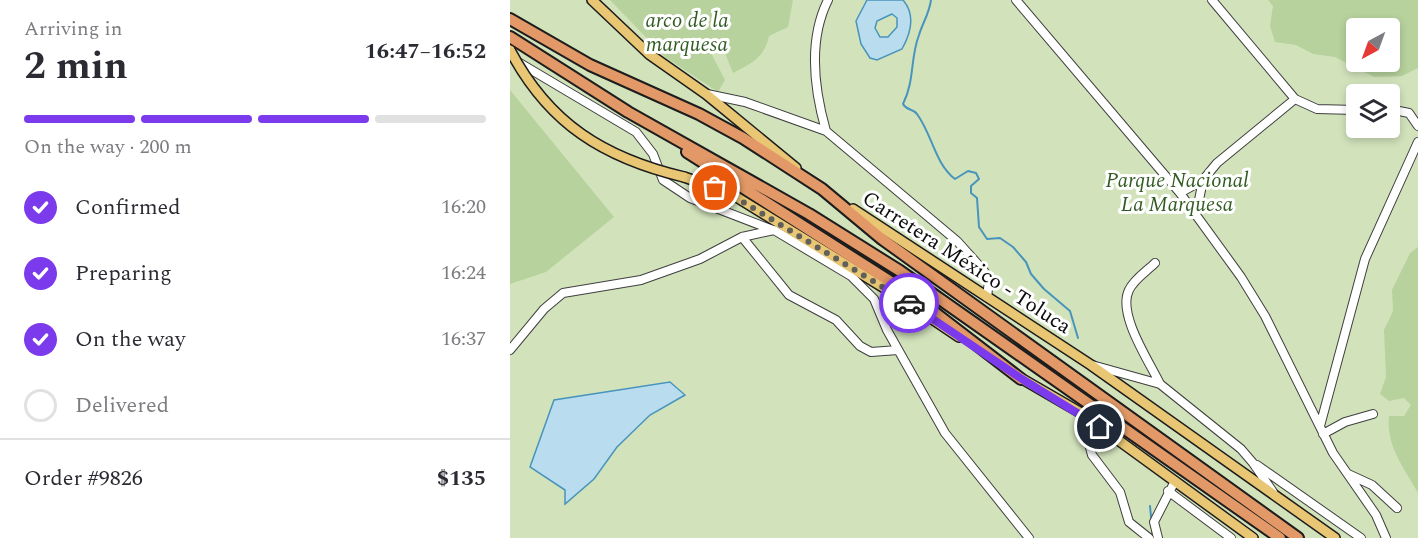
<!DOCTYPE html>
<html lang="en">
<head>
<meta charset="utf-8">
<style>
	:root { --surface:#fff; --page:#f2f2f3; --text:#2b2b33; --muted:#7c7c81; --line:#e1e1e2; --accent:#7c3aed }
	body { margin:0; font-family:Spectral,serif; background:var(--page); color:var(--text); height:100vh; display:flex; flex-direction:column; font-size:22px; white-space:nowrap }
	* { box-sizing:border-box; margin:0 }
	p { font-size:20px; color:var(--muted) }
	.icon { flex:none; width:33px; height:33px; fill:none; stroke:currentColor; stroke-width:2; stroke-linecap:round; stroke-linejoin:round }
	.map { position:relative; flex:1; overflow:hidden }
	.side { display:flex; flex-direction:column; background:var(--surface); width:510px }
	.side>* { flex:none }
	.needle { width:39px; rotate:221deg }
	.buttons { position:absolute; left:836px; top:18px; display:grid; gap:12px }
	.buttons a { display:grid; place-items:center; width:54px; height:54px; border-radius:6px; background:var(--surface); box-shadow:0 3px 9px #0003; font-size:30px }
	.pin { position:absolute; display:grid; place-items:center; width:51px; height:51px; color:#fff; margin:-26px; border:3px solid #fff; border-radius:50%; box-shadow:0 2px 6px #0007 }
	.courier { position:absolute; display:grid; place-items:center; width:60px; height:60px; margin:-30px; border:4px solid #7c3aed; border-radius:50%; background:#fff; color:#222; box-shadow:0 2px 8px #0007 }
	.head em { font-style:normal; font-weight:700 }
	.head div { display:flex; flex-direction:column-reverse }
	.head { display:flex; align-items:center; justify-content:space-between; height:102px; padding:0 24px }
	h1 { font-size:39px; font-weight:700; line-height:45px }
	.bar { display:grid; grid-template-columns:repeat(4,1fr); gap:9px 6px; align-content:center; height:72px; padding:0 24px }
	.bar i { height:8px; border-radius:4px; background:var(--line) }
	.bar .selected { background:var(--accent) }
	.bar p { grid-column:span 4 }
	.line { display:flex; align-items:center; gap:15px; padding:0 24px; border-top:2px solid var(--line) }
	.line div { flex:1 }
	ol { padding:0 24px; list-style:none }
	li { display:flex; align-items:center; gap:18px; height:66px }
	li p { margin-inline-start:auto }
	li .icon { padding:6px; border-radius:50%; background:var(--accent); color:#fff; stroke-width:4 }
	li:last-child { color:var(--muted) }
	li i { width:33px; height:33px; border:3px solid var(--line); border-radius:50% }
	main { display:flex; flex:1; min-height:0 }
	.map>svg:first-child { display:block }
	.green { fill:#d2e3bc; fill-rule:evenodd }
	.forest { fill:#b7d29d; fill-rule:evenodd }
	.water { fill:#b9ddee; stroke:#4994bc; stroke-width:1.5; fill-rule:evenodd }
	.lines { fill:none; stroke-linecap:round; stroke-linejoin:round }
	.stream { stroke:#4994bc; stroke-width:2 }
	.minor-casing { stroke:#3f3f3f; stroke-width:10 }
	.major-casing { stroke:#1d1d1d; stroke-width:12 }
	.highway-casing { stroke:#1d1d1d; stroke-width:14 }
	.minor { stroke:#fff; stroke-width:8 }
	.major { stroke:#e8c673; stroke-width:9 }
	.highway { stroke:#e29967; stroke-width:10 }
	.major-bridge-casing { stroke:#1d1d1d; stroke-width:12; stroke-linecap:butt }
	.major-bridge { stroke:#e8c673; stroke-width:9 }
	.done { stroke:#605f5b; stroke-width:6; stroke-dasharray:0 10.8 }
	.route { stroke:#7c3aed; stroke-width:8 }
	.labels { text-anchor:middle; stroke-width:6; stroke-linejoin:round; paint-order:stroke }
	.park-label { font-size:21px; font-style:italic; fill:#335c25; stroke:#fff }
	.street-label { font-size:21px; fill:#0c0c0c; stroke:#fff }
</style>
</head>
<body>
<main>
<section class="side">
<div class="head"><div><h1>2 min</h1><p>Arriving in</p></div><em>16:47–16:52</em></div>
<div class="bar"><i class="selected"></i><i class="selected"></i><i class="selected"></i><i></i><p>On the way · 200 m</p></div>
<ol>
<li><svg class="icon" aria-label="check" viewBox="0 0 24 24"><path d="M5 12l5 5 9-10"/></svg>Confirmed<p>16:20</p></li>
<li><svg class="icon" aria-label="check" viewBox="0 0 24 24"><path d="M5 12l5 5 9-10"/></svg>Preparing<p>16:24</p></li>
<li><svg class="icon" aria-label="check" viewBox="0 0 24 24"><path d="M5 12l5 5 9-10"/></svg>On the way<p>16:37</p></li>
<li><i></i>Delivered</li>
</ol>
<div class="line" style="height:78px"><div>Order #9826</div><b>$135</b></div>
</section>
<div class="map">
<svg width="908" height="538" viewBox="0 0 908 538">
	<rect width="100%" height="100%" fill="#fdf9ee"/>
	<path class="green" d="M0,0H908V538H0ZM846,28H879V62H846ZM846,94H879V128H846Z"/>
	<path class="forest" d="M100,0H283L278,27L259,36C255,57 241,64 223,73L210,41L201,53L215,80L208,92L155,57Z
		M758,0H908V68L892,76L864,77L825,57L803,54L786,45L765,42L760,26L763,6ZM879,28V62H846V28Z
		M0,90L104,217L36,272L0,284Z
		M908,247V493C894,467 876,447 879,416H894L901,405L894,398L879,401L870,394L876,377L874,330L883,311L882,290L900,253Z"/>
	<path class="water" d="M357,0H393C406,15 401,33 392,49L367,60L360,58L351,44L346,21ZM382,14L387,18V27L378,37H370L365,28L367,21Z
		M160,382L175,395L140,415L107,447L84,479L55,504V490L20,467L44,400Z"/>
	<g class="lines">
		<path class="stream" d="M421,0C419,14 413,22 409,35C400,58 405,80 393,104C397,111 402,108 407,114C422,134 425,164 445,179L458,171L466,173L469,179L461,186V193L467,198L469,227L477,239L490,238L503,247L516,262L521,274L534,289L560,311L568,338
			M640,506L643,538"/>
		<defs>
			<path id="minor" d="M506,0L670,193L731,277L755,316L823,453L866,515L876,538
				M702,0L785,99L807,109L846,110
				M8,62L126,132L143,154L153,180L180,198L263,230
				M197,94L235,102L316,131L447,241L474,271L479,281L477,297
				M879,109L899,113L908,126
				M316,131C304,89 298,40 318,0
				M670,193L693,180L707,163L785,99
				M686,215L693,180
				M232,237L279,295L326,320L350,346L361,352L388,350
				M645,263C637,271 624,279 619,290C607,314 639,361 650,384
				M0,350L34,309L53,293L131,280L190,259L232,237L264,230L341,276L364,299L377,330L435,433L519,538
				M582,365L650,384L731,449L743,463L763,492
				M571,413L582,455L610,492L619,522L639,538
				M810,426L855,259L908,142
				M813,434L835,422L863,414
				M747,465L851,538
				M838,474L862,485L887,508
				M658,491L721,538
				M648,538L644,522L665,481"/>
			<path id="major" d="M82,0L139,54L196,94L286,168
				M174,177L220,193L397,302L449,337
				M343,209L581,365L825,538
				M507,376L571,413L743,538"/>
			<path id="highway" d="M0,19L80,65L189,114L233,138L312,189L372,239L788,538
				M0,37L118,112L299,214L390,271L770,538
				M177,152L403,296L511,379"/>
		</defs>
		<use href="#minor" class="minor-casing"/>
		<use href="#major" class="major-casing"/>
		<use href="#highway" class="highway-casing"/>
		<use href="#minor" class="minor"/>
		<use href="#major" class="major"/>
		<use href="#highway" class="highway"/>
		<defs>
			<path id="major-bridge" d="M0,50C39,124 94,158 174,177"/>
		</defs>
		<use href="#major-bridge" class="major-bridge-casing"/>
		<use href="#major-bridge" class="major-bridge"/>
	</g>
	<g class="lines">
		<path class="done" d="M205,188L220,194L399,303"/>
		<path class="route" d="M399,303L512,379L590,427"/>
	</g>
	<g class="labels">
		<g class="park-label">
			<text x="177" y="27">arco de la<tspan x="177" dy="24">marquesa</tspan></text>
			<text x="667" y="187">Parque Nacional<tspan x="667" dy="24">La Marquesa</tspan></text>
		</g>
		<g class="street-label">
			<text transform="translate(457 262) rotate(33)" y="7">Carretera México - Toluca</text>
		</g>
	</g>
</svg>
<div class="buttons">
<a><svg class="needle" viewBox="-14 -14 28 28"><path d="M0-13l5 13h-10z" fill="#e53935"/><path d="M0 13l5-13h-10z" fill="#7c7c81"/></svg></a>
<a><svg class="icon" aria-label="layers" viewBox="0 0 24 24"><path d="M12 4l9 5-9 5-9-5zM3 14l9 5 9-5"/></svg></a>
</div>
<div class="pin" style="left:205px;top:188px;background:#ea580c"><svg class="icon" aria-label="bag" viewBox="0 0 24 24"><path d="M5 8h14l-1 12H6zM9 8a3 3 0 0 1 6 0"/></svg></div>
<div class="pin" style="left:590px;top:427px;background:#1f2937"><svg class="icon" aria-label="home" viewBox="0 0 24 24"><path d="M3 11l9-7 9 7M6 9v11h12V9"/></svg></div>
<div class="courier" style="left:399px;top:303px"><svg class="icon" aria-label="car" viewBox="0 0 24 24"><path d="M5 17H2v-5l4-1 3-4h7l3 4 3 1v5h-3M9 17h6M6 11h13"/><circle cx="7" cy="17" r="2"/><circle cx="17" cy="17" r="2"/></svg></div>
</div>
</main>
</body>
</html>
